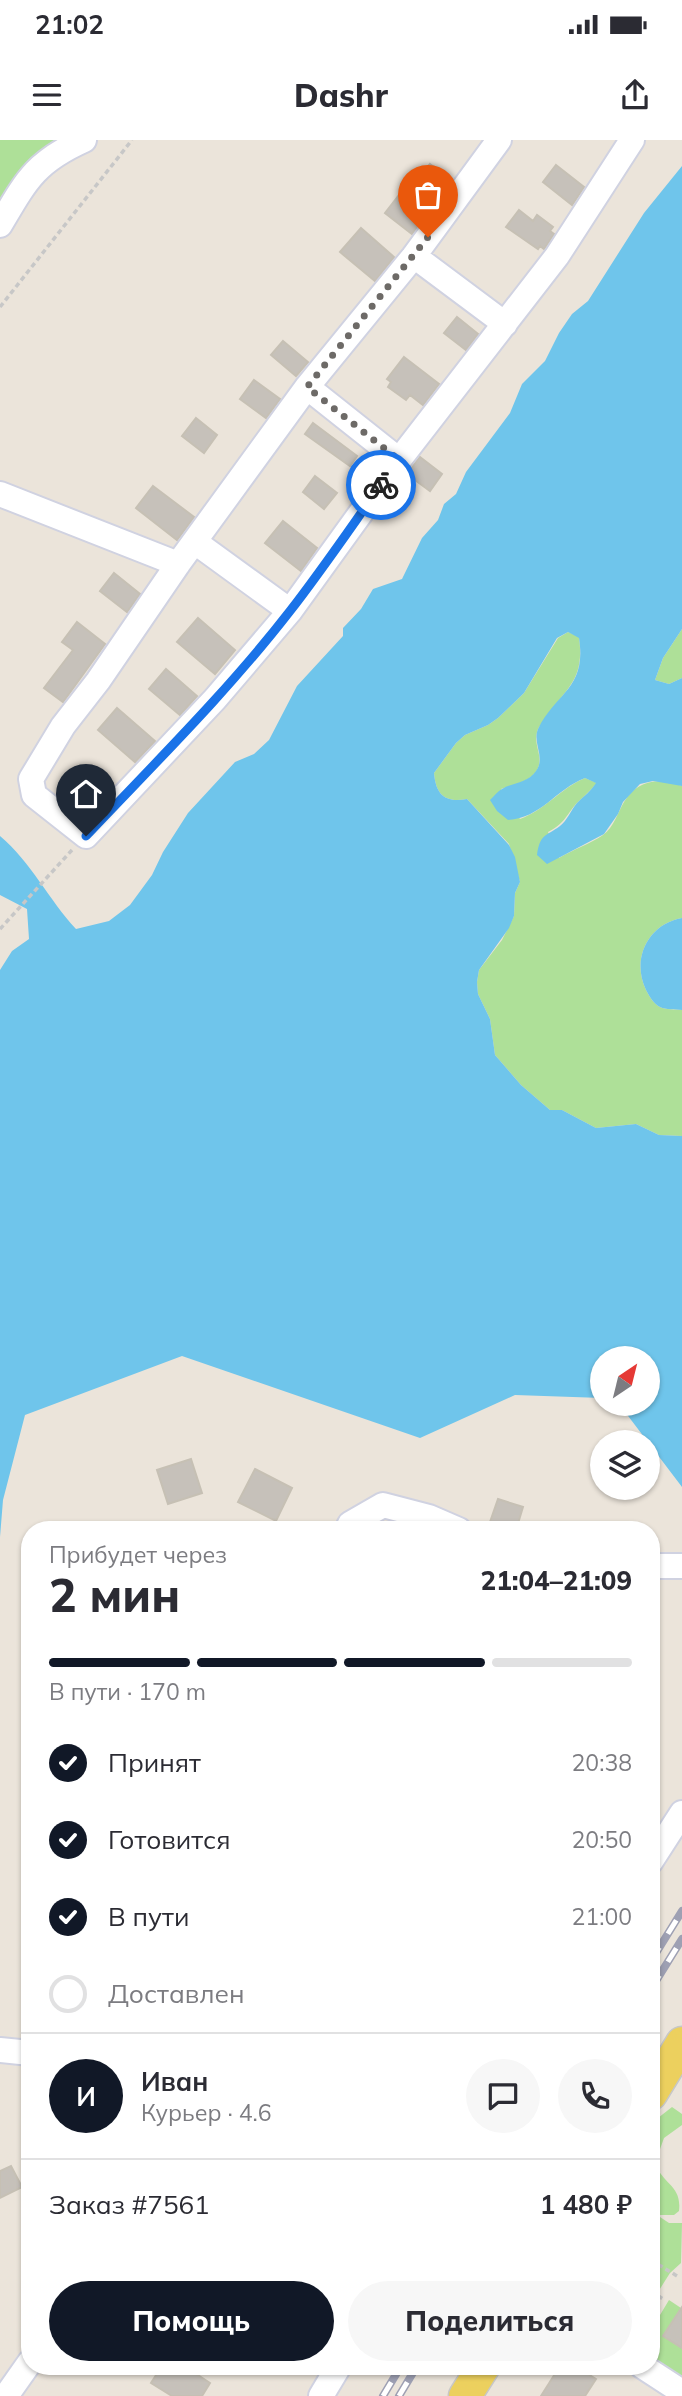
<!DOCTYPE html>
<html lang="ru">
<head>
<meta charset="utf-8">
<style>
	:root { --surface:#fff; --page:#f7f7f7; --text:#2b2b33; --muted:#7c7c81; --line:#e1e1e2; --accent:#111827 }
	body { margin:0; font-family:Mulish,sans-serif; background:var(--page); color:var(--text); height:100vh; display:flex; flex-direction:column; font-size:26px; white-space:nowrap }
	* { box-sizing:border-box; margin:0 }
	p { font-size:23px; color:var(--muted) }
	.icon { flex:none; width:38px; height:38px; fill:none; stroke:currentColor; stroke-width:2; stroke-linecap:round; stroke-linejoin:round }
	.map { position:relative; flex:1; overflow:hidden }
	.drawer { position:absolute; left:21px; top:1381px; width:639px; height:854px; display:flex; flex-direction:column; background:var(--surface); border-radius:28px; box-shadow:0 2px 5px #0004 }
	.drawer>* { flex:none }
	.needle { width:46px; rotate:35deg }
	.tools { position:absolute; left:590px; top:1206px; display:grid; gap:14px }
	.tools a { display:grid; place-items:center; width:70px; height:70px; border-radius:50%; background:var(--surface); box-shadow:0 2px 5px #0004; font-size:35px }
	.pin { position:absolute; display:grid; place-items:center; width:60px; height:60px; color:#fff; margin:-72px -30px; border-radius:50% 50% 50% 0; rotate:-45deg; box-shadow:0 0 7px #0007 }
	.pin .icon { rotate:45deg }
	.courier { position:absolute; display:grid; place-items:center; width:70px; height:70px; margin:-35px; border:5px solid #1a73e8; border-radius:50%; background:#fff; color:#222; box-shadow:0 2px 9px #0007 }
	.head em { font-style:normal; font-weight:800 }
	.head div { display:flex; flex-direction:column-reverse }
	.head { display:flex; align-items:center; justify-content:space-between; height:119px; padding:0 28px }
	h1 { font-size:46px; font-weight:800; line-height:52px }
	.bar { display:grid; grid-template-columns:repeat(4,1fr); gap:10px 7px; align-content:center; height:84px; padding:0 28px }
	.bar i { height:9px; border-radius:5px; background:var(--line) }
	.bar .current { background:var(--accent) }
	.bar p { grid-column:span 4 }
	.line { display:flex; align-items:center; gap:18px; padding:0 28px; border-top:2px solid var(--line) }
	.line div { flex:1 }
	.round { display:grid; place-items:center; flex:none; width:74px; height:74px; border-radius:37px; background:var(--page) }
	ol { padding:0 28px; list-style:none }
	li { display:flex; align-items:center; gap:21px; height:77px }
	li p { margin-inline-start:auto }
	li .icon { padding:7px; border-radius:50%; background:var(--accent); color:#fff; stroke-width:4 }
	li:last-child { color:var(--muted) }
	li i { width:38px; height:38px; border:4px solid var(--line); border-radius:50% }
	.cta { display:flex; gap:14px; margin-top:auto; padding:14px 28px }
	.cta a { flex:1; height:80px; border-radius:42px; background:var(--accent); color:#fff; font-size:28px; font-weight:800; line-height:80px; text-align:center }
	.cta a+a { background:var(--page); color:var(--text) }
	.status { display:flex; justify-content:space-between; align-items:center; height:49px; padding:0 35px; background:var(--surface); direction:ltr }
	.status svg { height:19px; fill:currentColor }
	header { display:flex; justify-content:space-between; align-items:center; height:91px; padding:0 28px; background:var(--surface); font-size:32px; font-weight:800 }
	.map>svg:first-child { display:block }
	.green { fill:#aee098 }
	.water { fill:#6fc5eb }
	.building { fill:#c6c1ba; stroke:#c6c0b4; stroke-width:2 }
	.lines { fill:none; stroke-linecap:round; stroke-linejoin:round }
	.minor-casing { stroke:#d0d2e1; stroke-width:28 }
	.major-casing { stroke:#c7c7c7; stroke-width:35 }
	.path { stroke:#c7c7c7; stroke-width:3.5; stroke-dasharray:5 3.5; stroke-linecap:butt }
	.minor { stroke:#fff; stroke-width:24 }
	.major { stroke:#ecd05e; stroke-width:32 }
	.rail-casing { stroke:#9ea0b3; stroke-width:8 }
	.rail { stroke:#fff; stroke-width:5; stroke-dasharray:16; stroke-linecap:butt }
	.done { stroke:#6d6a67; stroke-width:7; stroke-dasharray:0 12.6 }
	.route { stroke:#1a73e8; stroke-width:9 }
</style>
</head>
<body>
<div class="status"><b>21:02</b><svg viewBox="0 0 49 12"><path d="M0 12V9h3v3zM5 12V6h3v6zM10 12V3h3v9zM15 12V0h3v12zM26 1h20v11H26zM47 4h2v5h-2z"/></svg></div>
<header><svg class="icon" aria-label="menu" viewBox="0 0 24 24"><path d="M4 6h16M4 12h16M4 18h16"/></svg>Dashr<svg class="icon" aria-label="share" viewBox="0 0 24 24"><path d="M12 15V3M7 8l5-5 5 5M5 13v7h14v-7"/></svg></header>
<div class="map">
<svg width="682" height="2256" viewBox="0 0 682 2256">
	<rect width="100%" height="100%" fill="#ebe4da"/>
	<path class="green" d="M0,0H64L0,72Z
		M682,489V538L669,544L655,540L663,518Z
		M568,492L579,497C585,541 566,547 546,578C543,582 538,587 537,592C533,607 546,619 535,633C526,643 513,645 501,649L520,679C545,670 561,648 585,638L597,643C590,651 583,657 576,664C565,677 564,684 548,692L559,718C572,710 592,703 603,695C614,687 618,672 624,662C637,640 659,637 682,646V778C648,784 631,819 646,850C649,856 654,864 660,867C666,870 675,869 682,870V996L659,995L636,984L596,988L562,970H550L521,945L495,915L490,879L478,854L477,842L479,830L502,800L514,776L515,753L520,742L509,704L467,659C445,663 436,655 434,633L456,603L465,595L488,585L498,578L524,553L558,498Z
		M672,1967L682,1974V1985L664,1998L655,2023C663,2045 682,2045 679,2071L674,2075H657L669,2083H682L681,2123L670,2133L651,2163V1990L658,1978Z
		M669,2160L681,2168L664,2196L682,2208V2238L651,2217V2190Z"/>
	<path class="water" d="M682,26V489L663,518L655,540L669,544L682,538V646L653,641L640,644L623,662L618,674L604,694L547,724L537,715C540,694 545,697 560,686C567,681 571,670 577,663C584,656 591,651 596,643L585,638C556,649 541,678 508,680L497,671L490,660C494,656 498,651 502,649C514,642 528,643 536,631C546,617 532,603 538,589C556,552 587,549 579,498L568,492L557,498L524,553L498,578L488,585L465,595L456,603L434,633C436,655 445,663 467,659L509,705L515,717L520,742L515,753L514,776L509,788L479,830L477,842L478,854L490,879L495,915L521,945L550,970H562L596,988L636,984L659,995L682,996V1347L619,1264H648V1218H602V1258L515,1255L420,1298L182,1216L25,1275L3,1360L0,1397V830L12,811L29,799L27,769L0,755V696C31,722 49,760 76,789L109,781L130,765L152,735L163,712L188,673L235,622L254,614L269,600L297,546L343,496V488L361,469L373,449L402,439L422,398L438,380L444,364L456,354L466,332L510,273L522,244L545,221L559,193L572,174L588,161L644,73Z
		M682,778V870C675,869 666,870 660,867C654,864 649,856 646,850C631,819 648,784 682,778Z"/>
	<path class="building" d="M430,24L451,41L412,94L385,73L399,55L402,58Z
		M556,25L584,47L572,65L543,42Z
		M519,70L533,81L537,75L553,87L550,91L554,94L544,109L540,106L538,109L506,87Z
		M361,88L394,117L375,141L340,112Z
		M457,177L478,194L466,210L444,193Z
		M283,201L308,222L296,236L271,215Z
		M404,217L439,244L423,265L410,255L406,260L388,247L391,242L387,239Z
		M254,240L280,259L266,278L240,259Z
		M196,278L217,295L204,313L182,296Z
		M313,283L357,316L350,326L305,294Z
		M420,317L442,334L430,351L407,334Z
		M315,336L337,353L324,369L303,352Z
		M153,346L194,377L177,400L136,368Z
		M283,381L317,408L301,431L265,403Z
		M114,433L140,454L127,472L100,451Z
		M198,478L235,510L215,534L177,502Z
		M77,482L105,504L63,562L44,548L73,510L62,502Z
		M166,529L197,556L180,575L149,549Z
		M117,568L155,601L135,622L98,590Z
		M93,630L111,647L97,663L79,646Z
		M191,1319L202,1353L168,1364L157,1330Z
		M255,1329L292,1348L276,1381L238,1362Z
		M498,1359L523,1367L516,1390L490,1382Z
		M11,2026L22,2047L0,2058V2031Z
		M682,2167V2208L663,2196Z
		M162,2226H184L210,2243L202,2256H172L151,2243Z
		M560,2226H575L596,2239L585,2256H541Z"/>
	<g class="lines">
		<defs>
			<path id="minor" d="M499,0L414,116L307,247L178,424L98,541L63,586L31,639L34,655L86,696L215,559L290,471L399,320L557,116L632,0
				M0,85C26,41 35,22 84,0
				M414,116L505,184
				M307,247L399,320
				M0,354L178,424
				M195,402L290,471
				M347,1390L350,1384L383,1365L429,1377L459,1390
				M651,1426H682
				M651,1721L682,1673
				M0,1910L30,1913
				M642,2226L682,2252
				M6,2256L30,2222
				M321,2256L339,2226"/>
			<path id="major" d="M651,1954L682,1903
				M465,2256L484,2226"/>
		</defs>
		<use href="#minor" class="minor-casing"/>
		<use href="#major" class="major-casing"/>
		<path class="path" d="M0,167L132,0
			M0,789L72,710
			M651,2120L677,2136
			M651,2151L663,2159"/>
		<use href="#minor" class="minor"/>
		<use href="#major" class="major"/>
		<defs>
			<path id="rail" d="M651,1821L682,1771
				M651,1849L682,1799
				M383,2256L401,2226
				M399,2256L417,2226"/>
		</defs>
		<use href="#rail" class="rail-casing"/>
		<use href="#rail" class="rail"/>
	</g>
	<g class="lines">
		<path class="done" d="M381,345L399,320L307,247L428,97"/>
		<path class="route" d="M86,696C155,623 228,551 290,471C322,430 351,387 381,345"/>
	</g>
</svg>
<div class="tools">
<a><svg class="needle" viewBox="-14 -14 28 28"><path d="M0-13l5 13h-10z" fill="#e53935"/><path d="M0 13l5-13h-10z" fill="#7c7c81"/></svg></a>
<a><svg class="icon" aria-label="layers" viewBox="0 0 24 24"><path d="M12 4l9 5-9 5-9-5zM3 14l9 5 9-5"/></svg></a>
</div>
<div class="pin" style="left:428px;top:97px;background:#ea580c"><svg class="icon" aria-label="bag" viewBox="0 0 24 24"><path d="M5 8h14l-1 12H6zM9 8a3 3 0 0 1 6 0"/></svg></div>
<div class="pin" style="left:86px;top:696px;background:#1f2937"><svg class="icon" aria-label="home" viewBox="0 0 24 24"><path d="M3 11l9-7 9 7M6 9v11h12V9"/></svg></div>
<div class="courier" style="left:381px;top:345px"><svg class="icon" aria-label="bike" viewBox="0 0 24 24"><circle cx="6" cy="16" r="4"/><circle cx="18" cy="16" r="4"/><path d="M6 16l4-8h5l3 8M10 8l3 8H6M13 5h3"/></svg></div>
<section class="drawer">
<div class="head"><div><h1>2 мин</h1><p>Прибудет через</p></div><em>21:04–21:09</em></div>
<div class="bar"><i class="current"></i><i class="current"></i><i class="current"></i><i></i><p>В пути · 170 m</p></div>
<ol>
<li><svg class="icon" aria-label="check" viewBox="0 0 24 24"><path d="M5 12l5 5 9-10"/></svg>Принят<p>20:38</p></li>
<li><svg class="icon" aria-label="check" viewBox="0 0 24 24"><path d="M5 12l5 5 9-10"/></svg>Готовится<p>20:50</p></li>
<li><svg class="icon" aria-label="check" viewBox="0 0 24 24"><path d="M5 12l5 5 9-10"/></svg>В пути<p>21:00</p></li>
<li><i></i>Доставлен</li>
</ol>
<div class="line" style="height:126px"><b class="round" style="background:var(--accent);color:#fff">И</b><div><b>Иван</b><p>Курьер · 4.6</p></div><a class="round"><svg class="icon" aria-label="chat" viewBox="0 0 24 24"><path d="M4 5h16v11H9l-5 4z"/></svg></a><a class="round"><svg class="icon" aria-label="phone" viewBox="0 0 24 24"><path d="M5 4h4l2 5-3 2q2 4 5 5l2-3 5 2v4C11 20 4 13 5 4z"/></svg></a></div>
<div class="line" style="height:91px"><div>Заказ #7561</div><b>1 480 ₽</b></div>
<div class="cta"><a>Помощь</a><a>Поделиться</a></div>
</section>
</div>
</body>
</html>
